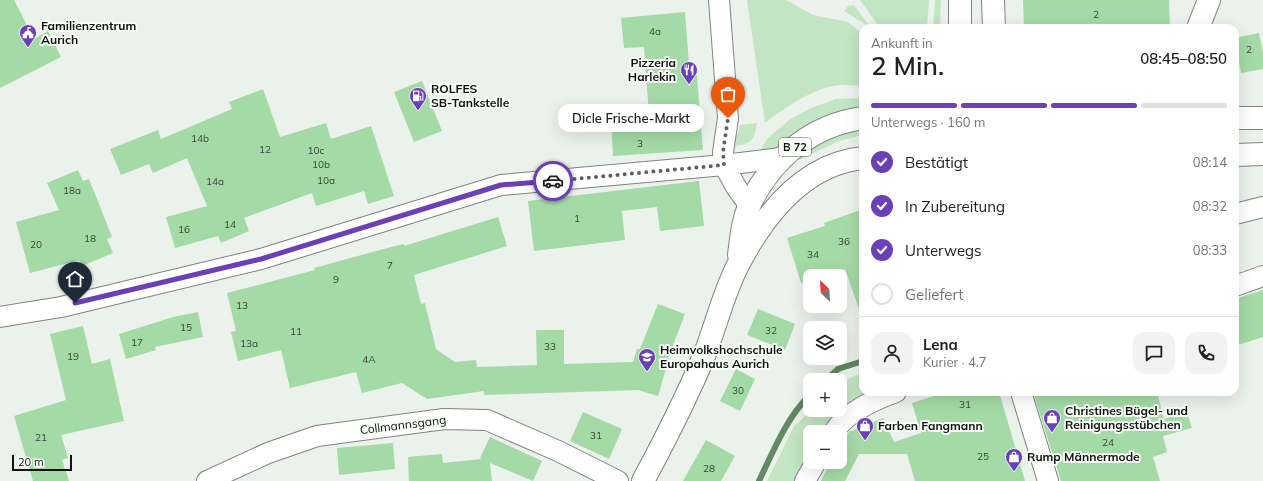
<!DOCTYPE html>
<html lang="de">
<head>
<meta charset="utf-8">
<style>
	:root { --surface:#fff; --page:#f2f2f2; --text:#202124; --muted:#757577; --line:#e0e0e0; --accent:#6a3fb7 }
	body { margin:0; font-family:Mulish,sans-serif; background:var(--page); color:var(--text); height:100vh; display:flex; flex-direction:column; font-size:15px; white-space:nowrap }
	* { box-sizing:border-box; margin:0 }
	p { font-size:13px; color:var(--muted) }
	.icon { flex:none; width:22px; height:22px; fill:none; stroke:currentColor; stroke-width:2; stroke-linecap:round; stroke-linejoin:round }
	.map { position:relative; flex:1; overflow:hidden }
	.panel { position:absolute; left:859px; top:24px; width:380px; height:372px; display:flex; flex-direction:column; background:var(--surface); border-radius:12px; box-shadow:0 4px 16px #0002 }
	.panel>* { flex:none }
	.needle { width:26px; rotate:335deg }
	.fabs { position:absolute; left:803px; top:269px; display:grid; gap:8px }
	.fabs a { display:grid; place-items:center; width:44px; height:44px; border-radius:8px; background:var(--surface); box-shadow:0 4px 16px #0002; font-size:20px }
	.scale { position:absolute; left:12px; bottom:10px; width:60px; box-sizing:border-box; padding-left:4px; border:2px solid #111211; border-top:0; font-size:11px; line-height:14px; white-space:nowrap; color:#111211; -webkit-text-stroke:3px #f9fef9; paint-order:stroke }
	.pin { position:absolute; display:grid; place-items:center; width:34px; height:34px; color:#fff; margin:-41px -17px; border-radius:50% 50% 50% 0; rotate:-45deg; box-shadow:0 0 4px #0007 }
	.pin .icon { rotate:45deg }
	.courier { position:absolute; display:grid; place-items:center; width:40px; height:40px; margin:-20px; border:3px solid #6a3fb7; border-radius:50%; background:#fff; color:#222; box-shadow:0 1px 5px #0007 }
	.bubble { position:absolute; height:28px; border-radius:12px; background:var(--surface); box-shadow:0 4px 16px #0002; font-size:13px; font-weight:600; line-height:28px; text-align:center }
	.overview em { font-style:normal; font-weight:600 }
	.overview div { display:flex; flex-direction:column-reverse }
	.overview { display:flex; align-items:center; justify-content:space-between; height:68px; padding:0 12px }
	h1 { font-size:26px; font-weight:600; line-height:30px }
	.bar { display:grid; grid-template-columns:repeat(4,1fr); gap:6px 4px; align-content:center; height:48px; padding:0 12px }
	.bar i { height:5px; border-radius:3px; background:var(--line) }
	.bar .active { background:var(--accent) }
	.bar p { grid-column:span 4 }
	.line { display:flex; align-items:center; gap:10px; padding:0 12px; border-top:1px solid var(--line) }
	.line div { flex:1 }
	.round { display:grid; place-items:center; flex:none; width:42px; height:42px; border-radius:12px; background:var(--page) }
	ol { padding:0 12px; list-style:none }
	li { display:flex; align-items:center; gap:12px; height:44px }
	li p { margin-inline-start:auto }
	li .icon { padding:4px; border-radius:50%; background:var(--accent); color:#fff; stroke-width:4 }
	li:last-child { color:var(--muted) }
	li i { width:22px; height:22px; border:2px solid var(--line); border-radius:50% }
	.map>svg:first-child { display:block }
	.green { fill:#c3e5c3 }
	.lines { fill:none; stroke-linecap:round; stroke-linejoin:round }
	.stream { stroke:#628864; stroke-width:6 }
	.building { fill:#a4daa5 }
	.street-casing { stroke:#7f847f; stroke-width:22 }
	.secondary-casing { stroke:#7f847f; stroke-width:24 }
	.primary-casing { stroke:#7f847f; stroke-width:24 }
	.street { stroke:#fff; stroke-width:20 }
	.secondary { stroke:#fff; stroke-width:22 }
	.primary { stroke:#fff; stroke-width:22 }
	.done { stroke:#5d605d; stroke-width:4; stroke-dasharray:0 7.2 }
	.route { stroke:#6a3fb7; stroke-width:5 }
	.labels { text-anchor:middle; stroke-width:4; stroke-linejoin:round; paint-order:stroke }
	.number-label { font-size:10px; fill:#364436 }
	.shield { fill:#f9fef9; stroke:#575957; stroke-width:1 }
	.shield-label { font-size:11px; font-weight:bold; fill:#111211 }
	.poi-label { font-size:12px; font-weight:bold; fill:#111211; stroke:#f9fef9; text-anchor:start }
	.street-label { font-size:12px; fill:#111211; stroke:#f9fef9 }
</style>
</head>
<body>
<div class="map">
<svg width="1263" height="481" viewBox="0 0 1263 481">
	<rect width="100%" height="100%" fill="#ebf1eb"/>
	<path class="green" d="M747,0H786L813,15L848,22L863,34V86C856,85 848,85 841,85C816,86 784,108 765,123Z
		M860,0H929L927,28H880Z
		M935,0H941L940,28H933Z
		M854,5L870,27L844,11L848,6Z
		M863,98V108L807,127L774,150L759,153L767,139L789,120L811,108L836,99Z
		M757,123C754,145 748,144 728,147V140L738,134L740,125Z
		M863,127V135L839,141L799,160L798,156C819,143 839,134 863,127Z
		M863,372V392H877L826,432H810V461L799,481H767L794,426L812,410H840V386L848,379Z"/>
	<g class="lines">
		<path class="stream" d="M826,380L838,369L863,361
			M759,481C773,452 786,418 810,395"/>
	</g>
	<path class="building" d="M0,0H14L34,39L48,31L61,57L0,88Z
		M1023,0H1169L1170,28H1024Z
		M685,12L689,65L696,64L703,150L613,156L611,117L649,114L644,47L624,48L621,18Z
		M1259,33L1263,53V69L1241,73L1235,38Z
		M422,81L442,131L414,142L394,92Z
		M263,89L280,137L326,123L331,139L371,126L394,196L368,204L364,191L316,206L312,193L244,218L249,231L221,243L218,236L175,248L166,217L207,206L187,158L153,173L149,164L121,175L110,149L158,130L161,139L232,109L229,102Z
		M78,170L83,181L89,179L112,237L107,239L113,253L82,266L79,260L30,273L16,222L59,210L47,183Z
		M699,181L704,226L660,231L657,207L622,211L625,240L534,251L528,201Z
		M863,209V312H860L845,269L823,276H810V280L801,283L787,238L825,226L824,223Z
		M498,217L507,246L414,275L421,304L425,303L436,349L455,362L476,360L477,367L537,365L536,330H564V364L633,362L637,349H640L658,304L685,314L668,358H669L658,396L638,390L484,395V391L427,399L402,383L362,393L356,372L290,388L281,350L238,361L231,332L236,331L227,293L315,270L314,268L391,247L404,244V246Z
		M1263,290V337L1235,346V299Z
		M758,309L795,324L785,350L747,335Z
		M198,312L203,337L155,347L156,350L126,359L119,334L173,317Z
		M83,326L92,364L110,359L124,421L61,435L68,458L62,460L69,481H33L14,416L66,400L50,334Z
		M736,369L755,379L740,411L720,401Z
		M946,392H999L1025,481H915L907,454H859L845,481H821L830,462H840V445L849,432L883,418L894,442L921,433L912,403Z
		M1033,392H1157L1164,419L1187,412L1192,428L1163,436L1167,452L1153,457L1160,481H1061Z
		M583,412L622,429L609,459L570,441Z
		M490,437L542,461L533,481L490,463L492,481H409L408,457L442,454L443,463L482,459L480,458Z
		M706,440L735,456L721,481H683Z
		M393,443L395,469L339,475L337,448Z"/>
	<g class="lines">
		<defs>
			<path id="street" d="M719,0L728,118L723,152L724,165L736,187L749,205
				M1235,214L1263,207
				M1235,286L1263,276
				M0,317L61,307L261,259L501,185L724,165L781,158
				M1021,392L1048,481
				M834,432C846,412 874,400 896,392
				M207,481L268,453L317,436L444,419L487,420L558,451L618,481
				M805,481L816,462"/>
			<path id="secondary" d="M1198,28L1209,0"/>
			<path id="primary" d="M960,0V28
				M993,0L994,28
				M1235,118H1263
				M1235,155L1263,154
				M739,255C741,238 743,219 750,204C772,158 812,125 863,118
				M643,481C665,440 686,399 704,356C716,326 723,294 738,265C764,215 803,164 863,158"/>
		</defs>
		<use href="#street" class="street-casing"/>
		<use href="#secondary" class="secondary-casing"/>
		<use href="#primary" class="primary-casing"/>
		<use href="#street" class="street"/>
		<use href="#secondary" class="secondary"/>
		<use href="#primary" class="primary"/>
	</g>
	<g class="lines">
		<path class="done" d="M553,181L724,165L723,152L728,118"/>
		<path class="route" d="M75,303L261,259L501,185L553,181"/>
	</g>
	<defs>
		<symbol id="civic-pin" viewBox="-11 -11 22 30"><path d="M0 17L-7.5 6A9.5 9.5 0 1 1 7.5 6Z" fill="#6a3fb7" stroke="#f9fef9"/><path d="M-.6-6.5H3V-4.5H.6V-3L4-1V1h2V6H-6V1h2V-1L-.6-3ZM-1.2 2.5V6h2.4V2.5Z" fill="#fff"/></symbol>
		<symbol id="restaurant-pin" viewBox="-11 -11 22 30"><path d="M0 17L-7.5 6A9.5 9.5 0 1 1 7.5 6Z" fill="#6a3fb7" stroke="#f9fef9"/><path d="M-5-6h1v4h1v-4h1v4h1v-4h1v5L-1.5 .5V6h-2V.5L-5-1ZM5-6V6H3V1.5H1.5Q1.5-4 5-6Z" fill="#fff"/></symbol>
		<symbol id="fuel-pin" viewBox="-11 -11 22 30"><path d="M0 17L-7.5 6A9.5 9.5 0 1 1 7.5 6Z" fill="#6a3fb7" stroke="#f9fef9"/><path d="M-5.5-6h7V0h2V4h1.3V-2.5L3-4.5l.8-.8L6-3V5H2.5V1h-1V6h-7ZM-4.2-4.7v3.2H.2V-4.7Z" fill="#fff"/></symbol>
		<symbol id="university-pin" viewBox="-11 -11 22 30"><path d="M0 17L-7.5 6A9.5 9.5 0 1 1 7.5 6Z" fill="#6a3fb7" stroke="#f9fef9"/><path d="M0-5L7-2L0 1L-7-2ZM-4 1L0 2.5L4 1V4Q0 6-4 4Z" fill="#fff"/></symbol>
		<symbol id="shop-pin" viewBox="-11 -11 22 30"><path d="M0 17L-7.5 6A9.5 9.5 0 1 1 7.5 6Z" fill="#6a3fb7" stroke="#f9fef9"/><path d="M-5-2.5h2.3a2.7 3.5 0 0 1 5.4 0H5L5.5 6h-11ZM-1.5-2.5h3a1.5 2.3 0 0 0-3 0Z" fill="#fff"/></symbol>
	</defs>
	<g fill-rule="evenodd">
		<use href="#civic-pin" x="18" y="23" width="20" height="27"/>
		<use href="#restaurant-pin" x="679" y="60" width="20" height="27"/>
		<use href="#fuel-pin" x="408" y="86" width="20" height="27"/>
		<use href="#university-pin" x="637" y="347" width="20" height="27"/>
		<use href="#shop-pin" x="1042" y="408" width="20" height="27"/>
		<use href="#shop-pin" x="855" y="416" width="20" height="27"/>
		<use href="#shop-pin" x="1004" y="447" width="20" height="27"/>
	</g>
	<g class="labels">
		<g class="number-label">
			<text x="1096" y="18">2</text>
			<text x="655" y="35">4a</text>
			<text x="1249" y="53">2</text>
			<text x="200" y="142">14b</text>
			<text x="640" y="147">3</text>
			<text x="265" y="153">12</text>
			<text x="316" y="154">10c</text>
			<text x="321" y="168">10b</text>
			<text x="326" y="184">10a</text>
			<text x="215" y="185">14a</text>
			<text x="72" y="194">18a</text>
			<text x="577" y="222">1</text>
			<text x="230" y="228">14</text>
			<text x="184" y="233">16</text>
			<text x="90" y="242">18</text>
			<text x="844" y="245">36</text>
			<text x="36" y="248">20</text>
			<text x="813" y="258">34</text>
			<text x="390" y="269">7</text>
			<text x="336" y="283">9</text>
			<text x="242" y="309">13</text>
			<text x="186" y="331">15</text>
			<text x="771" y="334">32</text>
			<text x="296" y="335">11</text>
			<text x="137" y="346">17</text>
			<text x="249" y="347">13a</text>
			<text x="550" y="350">33</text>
			<text x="73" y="360">19</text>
			<text x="369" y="363">4A</text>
			<text x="738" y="394">30</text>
			<text x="965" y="408">31</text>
			<text x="596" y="439">31</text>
			<text x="41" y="441">21</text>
			<text x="1108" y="446">24</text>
			<text x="983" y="460">25</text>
			<text x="709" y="472">28</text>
		</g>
		<rect class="shield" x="779" y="138" width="32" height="18" rx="3"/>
		<g class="shield-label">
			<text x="795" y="151">B 72</text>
		</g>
		<g class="poi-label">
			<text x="41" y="30">Familienzentrum<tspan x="41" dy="14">Aurich</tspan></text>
			<text x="676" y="67" text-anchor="end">Pizzeria<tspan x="676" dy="14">Harlekin</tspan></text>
			<text x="431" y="93">ROLFES<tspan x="431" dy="14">SB-Tankstelle</tspan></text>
			<text x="660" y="354">Heimvolkshochschule<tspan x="660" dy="14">Europahaus Aurich</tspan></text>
			<text x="1065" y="415">Christines Bügel- und<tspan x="1065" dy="14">Reinigungsstübchen</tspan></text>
			<text x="878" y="430">Farben Fangmann</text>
			<text x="1027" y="461">Rump Männermode</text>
		</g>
		<g class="street-label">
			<text transform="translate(403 425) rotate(-7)" y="4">Collmannsgang</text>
		</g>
	</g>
</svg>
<div class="fabs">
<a><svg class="needle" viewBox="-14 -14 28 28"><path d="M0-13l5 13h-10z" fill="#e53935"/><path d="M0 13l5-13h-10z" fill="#757577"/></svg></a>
<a><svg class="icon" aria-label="layers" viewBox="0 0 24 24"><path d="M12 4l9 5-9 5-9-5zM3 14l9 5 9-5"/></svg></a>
<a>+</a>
<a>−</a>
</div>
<div class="scale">20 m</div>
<div class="pin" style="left:728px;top:118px;background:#ea580c"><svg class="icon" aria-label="bag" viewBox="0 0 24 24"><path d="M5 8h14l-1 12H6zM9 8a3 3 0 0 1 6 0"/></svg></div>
<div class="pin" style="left:75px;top:303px;background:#1f2937"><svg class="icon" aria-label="home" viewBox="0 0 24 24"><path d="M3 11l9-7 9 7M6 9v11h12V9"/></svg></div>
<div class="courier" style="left:553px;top:181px"><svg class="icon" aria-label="car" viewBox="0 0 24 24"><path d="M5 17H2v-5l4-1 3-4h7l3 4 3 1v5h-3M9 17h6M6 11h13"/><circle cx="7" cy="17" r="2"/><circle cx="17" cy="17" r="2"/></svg></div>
<div class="bubble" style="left:558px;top:104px;width:146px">Dicle Frische-Markt</div>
<section class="panel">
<div class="overview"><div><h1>2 Min.</h1><p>Ankunft in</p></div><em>08:45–08:50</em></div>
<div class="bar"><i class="active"></i><i class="active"></i><i class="active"></i><i></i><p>Unterwegs · 160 m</p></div>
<ol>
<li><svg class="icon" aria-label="check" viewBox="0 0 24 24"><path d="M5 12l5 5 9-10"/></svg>Bestätigt<p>08:14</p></li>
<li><svg class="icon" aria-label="check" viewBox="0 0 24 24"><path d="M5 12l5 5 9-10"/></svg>In Zubereitung<p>08:32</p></li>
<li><svg class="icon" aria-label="check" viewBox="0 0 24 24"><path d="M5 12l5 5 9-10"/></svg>Unterwegs<p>08:33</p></li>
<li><i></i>Geliefert</li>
</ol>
<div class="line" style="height:72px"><a class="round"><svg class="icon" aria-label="person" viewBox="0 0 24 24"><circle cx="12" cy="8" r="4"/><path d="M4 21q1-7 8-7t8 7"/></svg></a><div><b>Lena</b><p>Kurier · 4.7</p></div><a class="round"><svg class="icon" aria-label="chat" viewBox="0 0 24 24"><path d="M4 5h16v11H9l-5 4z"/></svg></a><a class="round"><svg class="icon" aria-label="phone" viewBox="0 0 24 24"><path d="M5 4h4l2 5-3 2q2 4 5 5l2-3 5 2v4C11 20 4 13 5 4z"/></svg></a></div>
</section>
</div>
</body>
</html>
